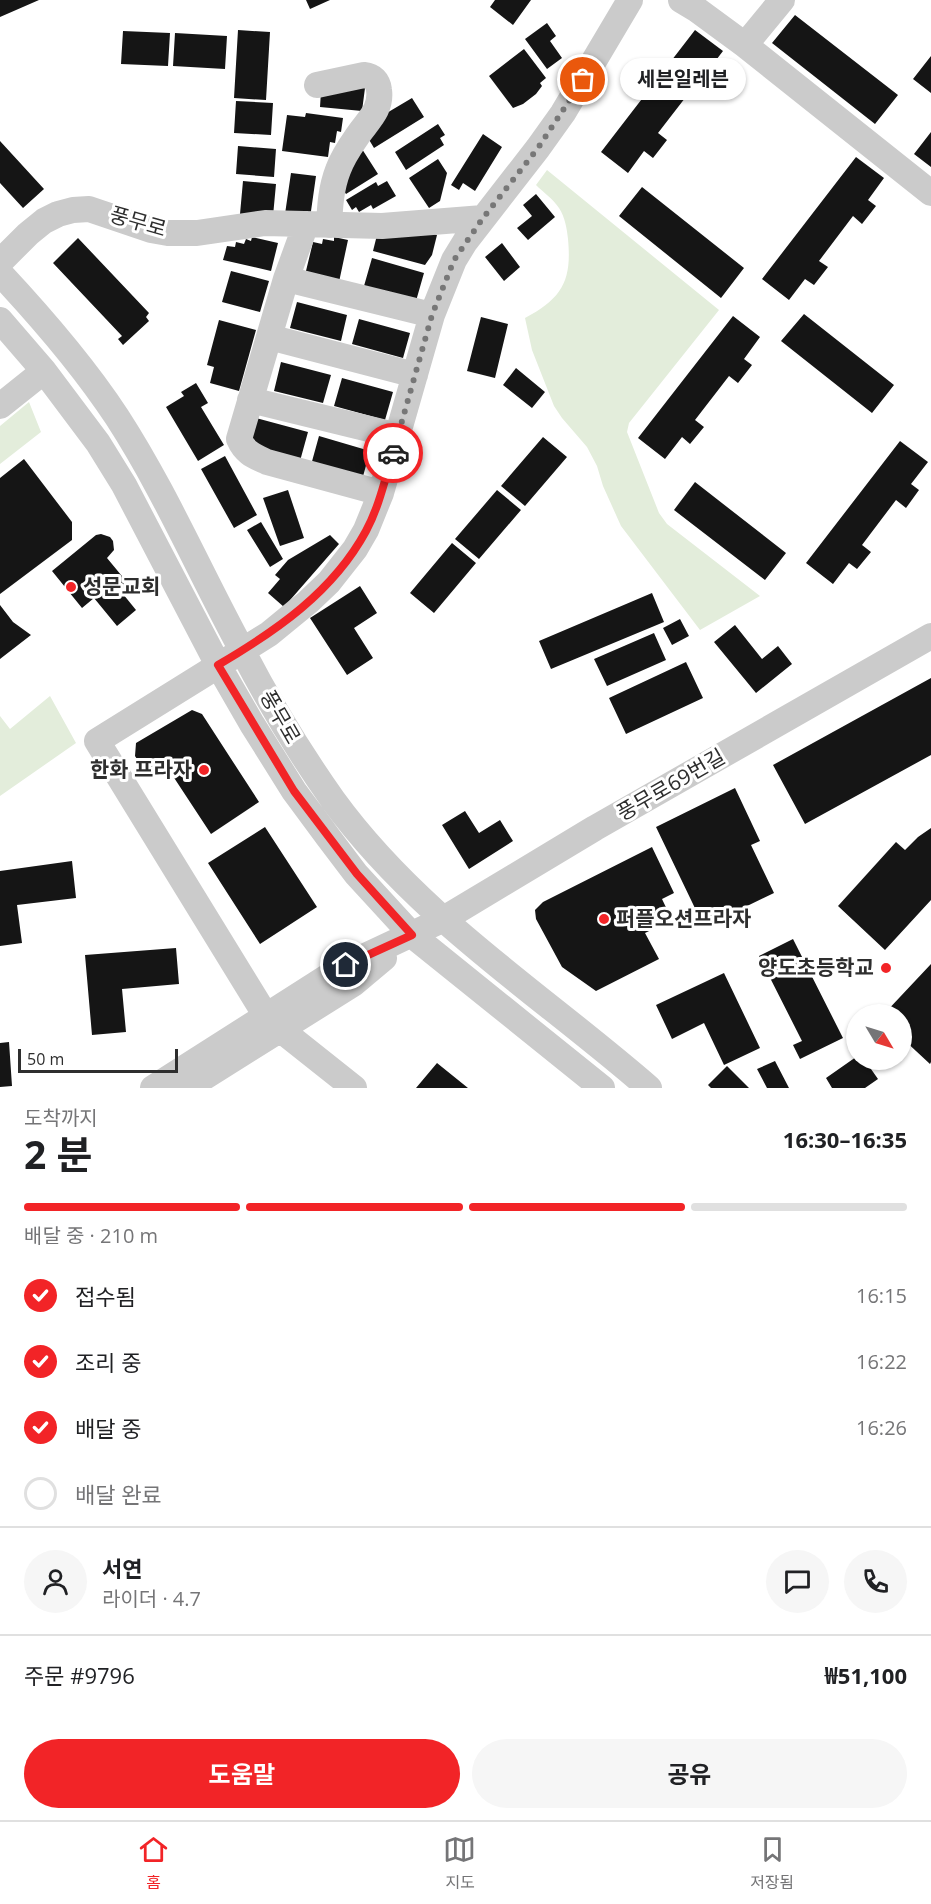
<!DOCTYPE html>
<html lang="ko">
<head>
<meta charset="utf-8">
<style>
	:root { --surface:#fff; --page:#f6f6f6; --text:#202124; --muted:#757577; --line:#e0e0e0; --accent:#f22427 }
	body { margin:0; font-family:"Open Sans","Noto Sans KR",sans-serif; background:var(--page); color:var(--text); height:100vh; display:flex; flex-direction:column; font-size:22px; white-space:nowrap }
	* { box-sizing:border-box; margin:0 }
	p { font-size:20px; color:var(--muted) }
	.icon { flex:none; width:33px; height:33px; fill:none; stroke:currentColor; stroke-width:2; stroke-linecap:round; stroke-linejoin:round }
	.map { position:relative; height:1088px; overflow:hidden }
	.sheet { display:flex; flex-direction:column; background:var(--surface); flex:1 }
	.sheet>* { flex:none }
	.needle { width:39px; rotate:128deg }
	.tools { position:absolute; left:846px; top:1004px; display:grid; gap:12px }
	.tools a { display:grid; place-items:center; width:66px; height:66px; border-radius:50%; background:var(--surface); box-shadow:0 2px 4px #0004; font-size:30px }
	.scale { position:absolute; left:18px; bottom:15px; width:160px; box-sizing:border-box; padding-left:6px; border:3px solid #2e2e2e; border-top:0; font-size:16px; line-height:21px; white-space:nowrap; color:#2e2e2e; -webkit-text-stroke:4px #fff; paint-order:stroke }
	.pin { position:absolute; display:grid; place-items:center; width:51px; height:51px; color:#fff; margin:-26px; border:3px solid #fff; border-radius:50%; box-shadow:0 2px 6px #0007 }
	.courier { position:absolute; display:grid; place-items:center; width:60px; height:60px; margin:-30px; border:4px solid #f22427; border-radius:50%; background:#fff; color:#222; box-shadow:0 2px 8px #0007 }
	.bubble { position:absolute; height:42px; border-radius:21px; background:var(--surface); box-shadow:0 2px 4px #0004; font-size:20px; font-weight:700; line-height:42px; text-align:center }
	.overview em { font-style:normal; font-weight:700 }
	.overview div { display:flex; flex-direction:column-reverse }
	.overview { display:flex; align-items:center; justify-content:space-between; height:102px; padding:0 24px }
	h1 { font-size:39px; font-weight:700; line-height:45px }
	.bar { display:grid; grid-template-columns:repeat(4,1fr); gap:9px 6px; align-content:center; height:72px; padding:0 24px }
	.bar i { height:8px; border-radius:4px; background:var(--line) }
	.bar .on { background:var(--accent) }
	.bar p { grid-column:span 4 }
	.line { display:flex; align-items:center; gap:15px; padding:0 24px; border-top:2px solid var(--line) }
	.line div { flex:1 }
	.round { display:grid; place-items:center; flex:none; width:63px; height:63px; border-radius:32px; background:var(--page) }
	ol { padding:0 24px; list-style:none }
	li { display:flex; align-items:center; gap:18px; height:66px }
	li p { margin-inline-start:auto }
	li .icon { padding:6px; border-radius:50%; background:var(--accent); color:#fff; stroke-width:4 }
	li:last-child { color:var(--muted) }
	li i { width:33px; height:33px; border:3px solid var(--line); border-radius:50% }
	.button { display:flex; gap:12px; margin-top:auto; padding:12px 24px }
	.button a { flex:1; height:69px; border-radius:36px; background:var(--accent); color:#fff; font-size:24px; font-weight:700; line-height:69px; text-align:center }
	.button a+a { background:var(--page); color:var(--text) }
	.menu { display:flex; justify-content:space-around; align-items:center; height:84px; border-top:2px solid var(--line); background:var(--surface); font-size:16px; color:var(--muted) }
	.menu a { display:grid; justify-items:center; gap:3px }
	.menu .on { color:var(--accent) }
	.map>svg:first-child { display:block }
	.green { fill:#e3eddb }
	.building { fill:#151515 }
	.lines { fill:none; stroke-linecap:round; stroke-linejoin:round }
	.minor { stroke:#cbcbcb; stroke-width:26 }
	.done { stroke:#777; stroke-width:6; stroke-dasharray:0 10.8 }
	.route { stroke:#f22427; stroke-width:8 }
	.poi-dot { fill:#f22427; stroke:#fff; stroke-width:2 }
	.labels { text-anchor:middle; stroke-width:6; stroke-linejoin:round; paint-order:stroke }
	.street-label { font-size:21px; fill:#2e2e2e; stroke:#fff }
	.poi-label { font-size:21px; font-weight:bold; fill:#2e2e2e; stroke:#fff; text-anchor:start }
</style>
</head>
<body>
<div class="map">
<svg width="931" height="1088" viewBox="0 0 931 1088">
	<rect width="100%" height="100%" fill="#fff"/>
	<path class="green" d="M547,170L719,310L629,423L627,432L659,513L667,524L760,596L700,630L621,526L603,486L597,466L587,447L562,418L554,406L532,350L525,318C562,298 572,281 568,239C567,229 565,217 559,208C553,199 543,192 536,185Z
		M29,402L41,432L0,464V426Z
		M50,696L76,743L0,796V716L10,729Z"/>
	<path class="building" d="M0,0H39L0,17Z
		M306,0H330L310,9Z
		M495,0H531L513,25L490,7Z
		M795,15L898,95L875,124L772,43Z
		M547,23L556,36L550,41L562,58L547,69L525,39Z
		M238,30L270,32L266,100L234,98Z
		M695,30L723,51L707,72L715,79L701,96L692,89L658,133L667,140L653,158L644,151L628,173L601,152Z
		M123,31L170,33L168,66L121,64Z
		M175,33L227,36L225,69L173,66Z
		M524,49L546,78L540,83L542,86L536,94L523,104L513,108L489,76Z
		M931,56V93L913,79Z
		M349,87L365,88L362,111L320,107L321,91Z
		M412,98L424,117L374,148L365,133L380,117Z
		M236,101L273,103L271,135L234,133Z
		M306,113L343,118L341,132L337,131L335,143L330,142L328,157L282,151L287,115L305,117Z
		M438,124L445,135L440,138L444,145L406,170L395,152Z
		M931,132V167L914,154Z
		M483,134L502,147L475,191L463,183L459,190L451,185Z
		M0,141L44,189L23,208L0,183Z
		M238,146L276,149L274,177L236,174Z
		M362,149L378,174L346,194L339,184Z
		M856,157L884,178L868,200L876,206L862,224L853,216L819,261L828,267L814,285L805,279L789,300L762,279Z
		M438,159L447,173L440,201L429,208L409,178Z
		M291,173L316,176L310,218L285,214Z
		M243,181L276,184L273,216L240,214Z
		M387,181L396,196L373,209L371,205L359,212L356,207L352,210L346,200L376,182L378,186Z
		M642,187L744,268L721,298L619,216Z
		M536,194L555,217L528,240L517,228L532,216L523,205Z
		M423,231L437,235L432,255L425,265L373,251L377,235Z
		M252,237L278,243L271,271L223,260L227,246L235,247L236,242L244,244L246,239L251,241Z
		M334,237L348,240L339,282L305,275L313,242L322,244L323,239L334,241Z
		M78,238L149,313L146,317L149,321L123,345L118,339L122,336L53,263Z
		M502,243L520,267L504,281L485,257Z
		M372,258L424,273L416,301L364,286Z
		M231,271L269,281L260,312L222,302Z
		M297,302L347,315L341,341L290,328Z
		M804,314L894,385L872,413L781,341Z
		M733,316L760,337L744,359L752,365L738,383L729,376L695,420L704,427L690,444L682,437L665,459L638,438Z
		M481,317L508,324L495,378L467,371Z
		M359,319L410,333L403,358L352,344Z
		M219,320L256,330L239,391L210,383L214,367L207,365Z
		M281,362L331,375L323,403L274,391Z
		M516,368L545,392L532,408L503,385Z
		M342,378L393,392L385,420L334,406Z
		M196,383L208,403L201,407L224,445L198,461L166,407L184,396L181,392Z
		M256,418L308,432L300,461L248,447Z
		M319,436L370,451L362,480L311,465Z
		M543,437L567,457L525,506L501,486Z
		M900,441L928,462L911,484L919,490L906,508L896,500L862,545L871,552L857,569L849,563L833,584L806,563Z
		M225,456L257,515L234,528L201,469Z
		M24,459L72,522V540L0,594V478Z
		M695,482L786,553L765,580L674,510Z
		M288,490L304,538L280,546L263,498Z
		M497,490L521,510L479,559L455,539Z
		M261,522L283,559L270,567L247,530Z
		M101,534L110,537L113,541L114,550L107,558L131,587L123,594L136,610L117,626L94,598L82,608L52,571L96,535Z
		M330,535L339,544L284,607L268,593L280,579L275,575L288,560Z
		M452,543L476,563L434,613L410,593Z
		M360,586L377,613L354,628L373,658L347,675L310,618Z
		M652,593L664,622L551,669L539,641Z
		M0,605L13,622L31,635L0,659Z
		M680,619L689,636L672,645L663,628Z
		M735,625L762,659L778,646L792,664L756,693L714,642Z
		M654,633L666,660L607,686L594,659Z
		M686,662L703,698L626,734L609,698Z
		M931,678V755L805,824L773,765Z
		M192,710L202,714L259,802L211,834L165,764L148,776L135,756L136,743Z
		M735,788L760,841L751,845L774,893L704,927L656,827Z
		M465,811L479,833L500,820L513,841L469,869L442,825Z
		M265,827L317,907L260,944L208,863Z
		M931,828V900L885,950L838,906L896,842L905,850L918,837Z
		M652,847L674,893L662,899L672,920L645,933L659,959L596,991L562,967L536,919L535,910L543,902Z
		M72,861L76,898L17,905L22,943L0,946V871Z
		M793,939L843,1038L800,1059L793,1045L802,1041L759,956Z
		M176,948L179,984L122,989L126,1032L92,1035L85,955Z
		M931,964V1062L930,1064L902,1038V1014H884Z
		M724,973L760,1048L724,1065L704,1023L672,1039L656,1005Z
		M9,1042L12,1086L0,1087V1043Z
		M856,1057L864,1059L878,1079L865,1088H832L826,1078Z
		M775,1061L789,1088H767L757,1069Z
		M437,1063L468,1088H416Z
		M727,1066L749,1088H711L708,1085Z"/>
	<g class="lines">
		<path class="minor" d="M681,0L696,9L745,45L931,193
			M745,45L782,0
			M317,85L364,75C373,76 378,81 379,90C382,111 366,122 356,138C349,148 342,159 338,170C331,188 330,206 329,225
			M306,224L286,279L239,439C245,453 254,456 267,462L381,493
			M0,262L28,234L44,221L58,214L73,210L89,209L151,230L168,233H197L265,223L382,226L483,218
			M0,273C42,318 83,365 117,417C165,491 200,573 242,650C269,702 299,752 333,800C418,917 541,994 649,1088
			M286,279L432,315
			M0,320L44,371L98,443L124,485L218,665L252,724L294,791L328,837L356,874L412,935L602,1088
			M269,337L415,375
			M250,400L398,436
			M0,406L44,371
			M266,1016L97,741L269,634L308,602L329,582L355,549L366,530L381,493L432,315L454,260L465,242L538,148L563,113L630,0
			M281,1030L354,1088
			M153,1088L346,965L442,920L595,828L931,636
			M187,1088L353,984L384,958"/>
	</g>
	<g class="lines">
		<path class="done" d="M393,453L432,315L454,260L483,218L538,148L583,80"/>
		<path class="route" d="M346,965L412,935L357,874L294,791L218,665C276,631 333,592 366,531C379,507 385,479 393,453"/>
	</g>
	<g class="poi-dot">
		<circle cx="71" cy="587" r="6"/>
		<circle cx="204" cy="770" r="6"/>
		<circle cx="604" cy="919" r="6"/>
		<circle cx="886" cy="968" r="6"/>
	</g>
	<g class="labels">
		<g class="street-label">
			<text transform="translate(138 222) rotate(16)" y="7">풍무로</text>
			<text transform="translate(280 717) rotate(60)" y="7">풍무로</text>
			<text transform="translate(671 785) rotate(-30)" y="7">풍무로69번길</text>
		</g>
		<g class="poi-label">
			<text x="83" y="594">성문교회</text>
			<text x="192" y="777" text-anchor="end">한화 프라자</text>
			<text x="616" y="926">퍼플오션프라자</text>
			<text x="874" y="975" text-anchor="end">양도초등학교</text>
		</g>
	</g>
</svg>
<div class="tools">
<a><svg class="needle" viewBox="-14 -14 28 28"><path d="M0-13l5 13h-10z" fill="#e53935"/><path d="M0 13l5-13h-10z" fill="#757577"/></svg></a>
</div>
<div class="scale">50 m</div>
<div class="pin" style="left:583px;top:80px;background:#ea580c"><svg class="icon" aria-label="bag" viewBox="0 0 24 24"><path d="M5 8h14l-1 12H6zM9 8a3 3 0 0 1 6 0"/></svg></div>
<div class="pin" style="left:346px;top:965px;background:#1f2937"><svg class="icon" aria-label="home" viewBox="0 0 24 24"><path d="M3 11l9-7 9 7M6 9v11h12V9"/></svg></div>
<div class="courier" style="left:393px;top:453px"><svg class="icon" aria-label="car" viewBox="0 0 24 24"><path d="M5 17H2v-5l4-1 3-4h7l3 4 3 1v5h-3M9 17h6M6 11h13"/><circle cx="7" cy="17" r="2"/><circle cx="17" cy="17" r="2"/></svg></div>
<div class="bubble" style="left:620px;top:58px;width:126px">세븐일레븐</div>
</div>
<section class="sheet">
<div class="overview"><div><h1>2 분</h1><p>도착까지</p></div><em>16:30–16:35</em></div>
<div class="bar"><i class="on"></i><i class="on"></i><i class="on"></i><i></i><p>배달 중 · 210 m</p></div>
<ol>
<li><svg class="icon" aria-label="check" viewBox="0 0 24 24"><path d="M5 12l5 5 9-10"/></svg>접수됨<p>16:15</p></li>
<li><svg class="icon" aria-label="check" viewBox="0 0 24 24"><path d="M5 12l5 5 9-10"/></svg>조리 중<p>16:22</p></li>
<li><svg class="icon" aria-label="check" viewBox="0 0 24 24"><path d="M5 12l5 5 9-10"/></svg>배달 중<p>16:26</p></li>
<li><i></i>배달 완료</li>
</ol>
<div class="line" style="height:108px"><a class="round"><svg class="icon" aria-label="person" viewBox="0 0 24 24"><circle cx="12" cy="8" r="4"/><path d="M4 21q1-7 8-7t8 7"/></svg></a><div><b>서연</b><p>라이더 · 4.7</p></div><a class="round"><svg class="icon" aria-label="chat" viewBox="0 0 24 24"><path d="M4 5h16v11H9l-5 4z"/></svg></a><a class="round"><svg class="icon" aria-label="phone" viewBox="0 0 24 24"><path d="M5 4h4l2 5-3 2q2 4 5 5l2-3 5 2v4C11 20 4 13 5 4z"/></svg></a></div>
<div class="line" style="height:78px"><div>주문 #9796</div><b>₩51,100</b></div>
<div class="button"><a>도움말</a><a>공유</a></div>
</section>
<nav class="menu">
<a class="on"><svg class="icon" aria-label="home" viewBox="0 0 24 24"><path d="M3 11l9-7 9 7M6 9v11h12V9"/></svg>홈</a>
<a><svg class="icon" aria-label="map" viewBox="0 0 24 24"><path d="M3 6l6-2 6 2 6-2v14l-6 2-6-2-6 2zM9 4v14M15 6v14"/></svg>지도</a>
<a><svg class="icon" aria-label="saved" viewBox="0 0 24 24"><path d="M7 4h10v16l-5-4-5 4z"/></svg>저장됨</a>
</nav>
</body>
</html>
